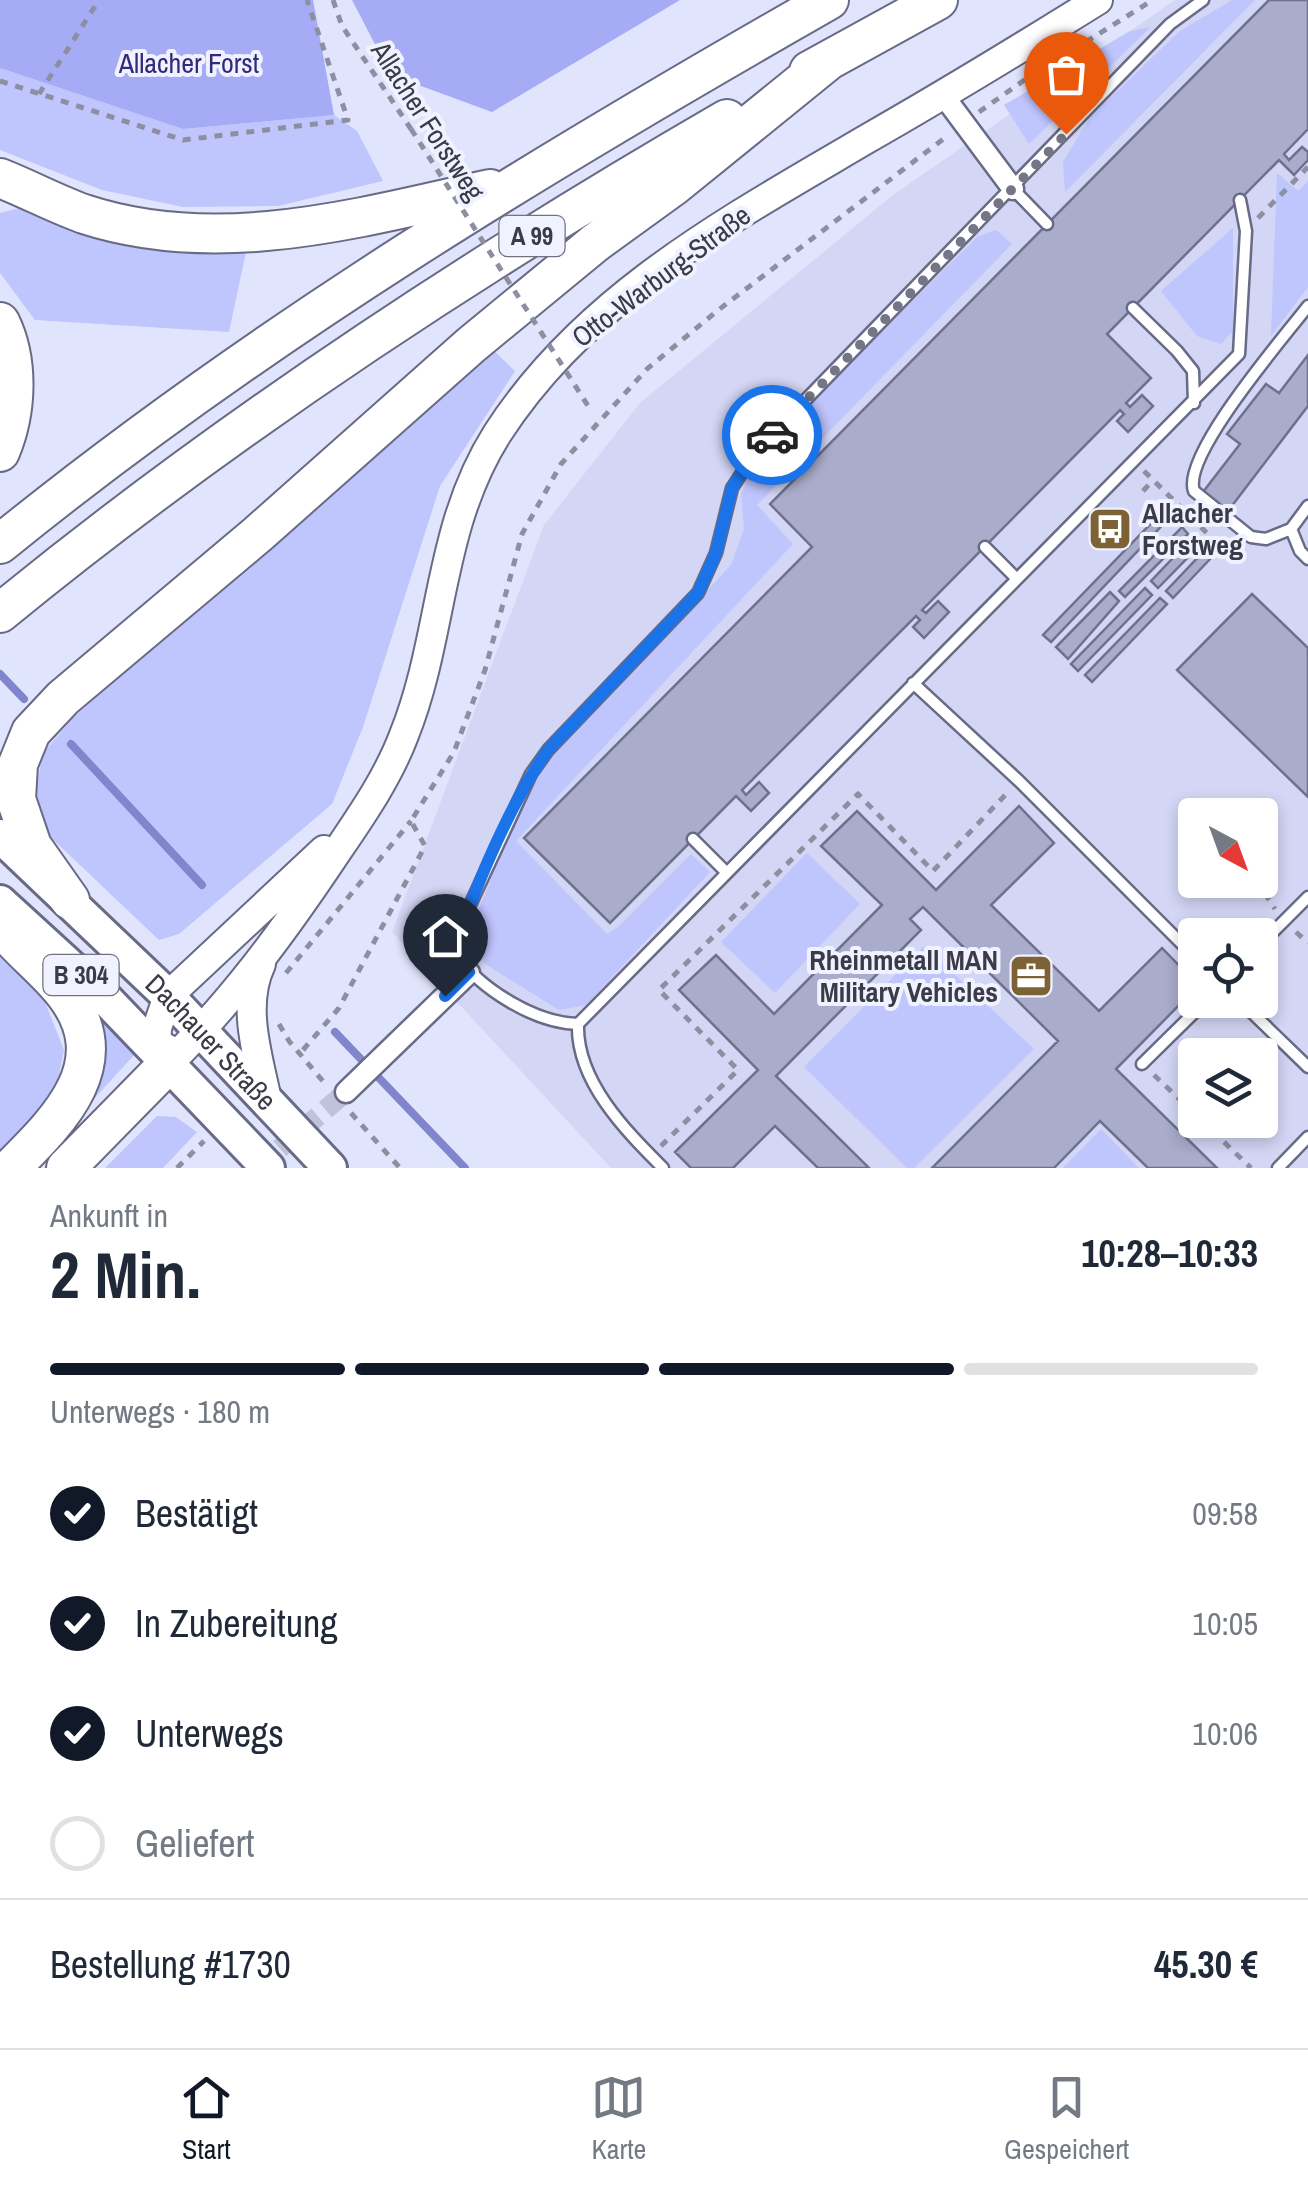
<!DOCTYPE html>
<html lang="de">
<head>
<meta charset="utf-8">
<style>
	:root { --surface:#fff; --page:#f2f2f3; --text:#1f2937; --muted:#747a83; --line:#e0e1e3; --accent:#111827 }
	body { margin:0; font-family:"Archivo Narrow",sans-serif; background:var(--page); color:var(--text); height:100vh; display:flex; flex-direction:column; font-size:38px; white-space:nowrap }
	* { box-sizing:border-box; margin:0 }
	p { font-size:32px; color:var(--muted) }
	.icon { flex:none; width:55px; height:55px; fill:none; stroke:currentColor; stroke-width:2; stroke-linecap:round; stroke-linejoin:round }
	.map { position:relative; height:1168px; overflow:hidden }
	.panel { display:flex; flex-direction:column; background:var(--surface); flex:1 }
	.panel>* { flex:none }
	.needle { width:65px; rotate:139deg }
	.buttons { position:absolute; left:1178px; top:798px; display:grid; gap:20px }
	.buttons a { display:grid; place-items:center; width:100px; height:100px; border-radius:10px; background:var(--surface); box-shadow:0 5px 15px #0003; font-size:50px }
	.pin { position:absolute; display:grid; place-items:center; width:85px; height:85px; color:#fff; margin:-102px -42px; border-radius:50% 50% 50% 0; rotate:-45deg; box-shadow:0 0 10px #0007 }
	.pin .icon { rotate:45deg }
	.courier { position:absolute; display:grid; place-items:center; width:100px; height:100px; margin:-50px; border:8px solid #1a73e8; border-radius:50%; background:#fff; color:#222; box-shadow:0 2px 12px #0007 }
	.overview em { font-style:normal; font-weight:700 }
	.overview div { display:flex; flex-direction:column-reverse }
	.overview { display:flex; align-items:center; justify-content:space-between; height:170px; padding:0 50px }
	h1 { font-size:65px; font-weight:700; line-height:75px }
	.bar { display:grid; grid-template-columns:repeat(4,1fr); gap:15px 10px; align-content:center; height:120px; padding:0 50px }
	.bar i { height:12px; border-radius:8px; background:var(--line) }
	.bar .selected { background:var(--accent) }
	.bar p { grid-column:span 4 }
	.line { display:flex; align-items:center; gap:25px; padding:0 50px; border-top:2px solid var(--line) }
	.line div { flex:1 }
	ol { padding:0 50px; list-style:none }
	li { display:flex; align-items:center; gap:30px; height:110px }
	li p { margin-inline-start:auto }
	li .icon { padding:10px; border-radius:50%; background:var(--accent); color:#fff; stroke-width:4 }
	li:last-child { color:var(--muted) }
	li i { width:55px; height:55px; border:5px solid var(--line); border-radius:50% }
	.menu { display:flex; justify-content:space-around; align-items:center; height:140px; border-top:2px solid var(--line); background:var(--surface); font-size:28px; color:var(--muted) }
	.menu a { display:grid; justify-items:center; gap:5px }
	.menu .selected { color:var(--accent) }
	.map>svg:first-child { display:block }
	.built { fill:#d3d6f4; fill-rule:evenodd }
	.green { fill:#bfc5fd }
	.forest { fill:#a5abf4 }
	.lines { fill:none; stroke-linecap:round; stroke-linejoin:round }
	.stream { stroke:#8085cc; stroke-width:8 }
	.building { fill:#a9acca; stroke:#6e718d; stroke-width:2.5 }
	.street-tunnel { stroke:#c0c2d9; stroke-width:20; stroke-dasharray:20 10; stroke-linecap:butt }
	.lane-casing { stroke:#686a86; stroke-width:15 }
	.street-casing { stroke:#686a86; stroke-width:25 }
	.secondary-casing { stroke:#686a86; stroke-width:32 }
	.primary-casing { stroke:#686a86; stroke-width:38 }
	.highway-casing { stroke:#686a86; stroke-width:42 }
	.path { stroke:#8d8fa1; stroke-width:5; stroke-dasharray:8 8; stroke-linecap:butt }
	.lane { stroke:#fff; stroke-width:10 }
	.street { stroke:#fff; stroke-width:20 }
	.secondary { stroke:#fff; stroke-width:28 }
	.primary { stroke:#fff; stroke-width:32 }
	.highway { stroke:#fff; stroke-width:38 }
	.path-bridge { stroke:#8d8fa1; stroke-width:5; stroke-dasharray:8 8; stroke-linecap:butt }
	.done { stroke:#747687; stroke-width:10; stroke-dasharray:0 18 }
	.route { stroke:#1a73e8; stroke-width:12 }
	.labels { text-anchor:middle; stroke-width:8; stroke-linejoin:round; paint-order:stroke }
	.shield { fill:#f0f2ff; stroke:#71727e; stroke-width:2.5 }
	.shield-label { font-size:25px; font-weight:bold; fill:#3a3b47 }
	.park-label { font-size:28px; fill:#312a7e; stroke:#f0f2ff }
	.street-label { font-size:28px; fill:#3a3b47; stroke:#f0f2ff }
	.poi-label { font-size:28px; font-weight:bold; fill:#3a3b47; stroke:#f0f2ff; text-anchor:start }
</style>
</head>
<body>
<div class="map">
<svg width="1308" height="1168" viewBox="0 0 1308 1168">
	<rect width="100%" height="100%" fill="#e1e4fd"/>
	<path class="built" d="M1175,0H1308V1168H611L392,932L544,525L640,403L893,195ZM1195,815H1260V880H1195ZM1195,935H1260V1000H1195ZM1195,1055H1260V1120H1195Z"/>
	<path class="green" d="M1232,0H1255L1065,192L1063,162L1090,117L1180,31Z
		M1151,27L1029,144L1004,105L1130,31Z
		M0,68L183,129L334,115L357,131L383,181L278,206L183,207L102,190L0,150Z
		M1277,173L1298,191L1308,181V287L1271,336Z
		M19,208L93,235L170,252H246L229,332L35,320L0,273V213Z
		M1233,228V331L1221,344L1197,336L1161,291Z
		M996,230L1012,244L757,505L793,544L516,841L607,934L618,927L691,854L710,872L586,1005L559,1010L485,964L468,936L512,827L546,763L731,565L744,529L741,493L758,455L977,237Z
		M491,348L515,371L440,486L363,727L332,804L179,934L159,940L43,830L35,801L42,754L73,718Z
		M807,853L860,904L775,993L721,942Z
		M924,946L1034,1049L914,1168H907L804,1067Z
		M0,951L39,987L64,1050L53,1104L0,1155Z
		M103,1018L136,1053L81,1113L95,1020Z
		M157,1116L176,1117L197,1132L163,1168H105Z
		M1101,1129L1139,1168H1063Z"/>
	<path class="forest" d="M0,0H313L334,115L183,129L0,68Z
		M352,0H680L492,112L391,75Z"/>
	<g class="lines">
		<path class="stream" d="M0,674L24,699
			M71,744L202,885
			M335,1032L465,1168"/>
	</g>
	<path class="building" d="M1269,0H1308V129L1284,154L1289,160L1302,147L1308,152V160L1294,175L1279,160L1107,334L1151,378L1126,403L1130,407L1142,395L1153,406L1128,432L1117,421L1124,414L1120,410L922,610L926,613L938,601L949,612L924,638L913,627L920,620L916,616L742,790L746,795L759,782L769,793L751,811L736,796L610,923L524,838L812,547L770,504Z
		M1308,355V406L1228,511L1203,492L1240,444L1227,434L1266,384L1279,393Z
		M1163,511L1170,517L1051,642L1043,635Z
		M1182,527L1188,534L1125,597L1119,591Z
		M1193,537L1201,544L1158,588L1151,581Z
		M1205,550L1213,556L1173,598L1166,591Z
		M1145,588L1152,595L1078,671L1071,664Z
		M1110,592L1119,601L1068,659L1056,647Z
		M1252,594L1308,648V797L1177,670Z
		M1160,598L1167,604L1092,682L1085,675Z
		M1019,806L1054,843L991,905L1099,1011L1162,948L1195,982V989L1116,1069L1217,1168H1148L1100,1121L1054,1168H932L1058,1041L923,907L910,919L921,930L776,1076L869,1168H818L775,1126L733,1168H691L675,1152L758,1070L679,990L716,955L774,1014L882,905L821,846L857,811L936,890Z"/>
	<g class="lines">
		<path class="street-tunnel" d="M257,1168L346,1092"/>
		<defs>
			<path id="lane" d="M1013,189L1047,224
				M1133,308L1177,351L1193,371L1194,403
				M1308,506L1291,529L1300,551L1308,559
				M1291,529L1266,539L1251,537L1194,491C1181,456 1284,337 1308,306
				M985,547L1017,579
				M913,683L1019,781L1195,957
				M693,839L727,873
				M1260,945L1308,897
				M1239,1000L1308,1067
				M578,1024C535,1023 480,989 456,954L463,920L531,774L548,750L698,593L716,553L732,488L757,450L1170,24L1203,0
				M1142,1064L1207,1000
				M663,1168C626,1131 576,1081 578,1024L1239,354L1246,231L1240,200
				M1278,1168L1308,1137"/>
			<path id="street" d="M943,95L1013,189
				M346,1092L469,973"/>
			<path id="secondary" d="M261,964C241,1006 258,1056 267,1100
				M166,1048L156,1052L157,1028L168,996L324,850
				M167,1065C231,1003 283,932 332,859C359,819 387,780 404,735C444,635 437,529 497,434C585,297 729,220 865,140C944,95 1021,48 1098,0"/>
			<g id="primary">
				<path id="s1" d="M0,836L168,996L330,1168"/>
				<path d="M0,902L105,998L268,1168"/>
			</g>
			<path id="highway" d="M809,71L938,0
				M0,178C28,189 56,204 84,214C218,258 359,218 490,189
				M0,322C19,360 17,412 0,452
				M0,544C257,335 543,163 829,0
				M0,613C227,427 473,266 727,119
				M70,900L32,846L16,799L18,764L31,732L63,698L258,534L471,345L595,243L675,185L828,61
				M0,925C19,950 46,969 65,994C118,1063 59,1120 11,1168
				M66,1168L167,1065"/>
		</defs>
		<use href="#lane" class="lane-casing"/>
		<use href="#street" class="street-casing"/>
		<use href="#secondary" class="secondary-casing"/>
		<use href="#primary" class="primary-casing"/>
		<use href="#highway" class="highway-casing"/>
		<path class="path" d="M333,0L342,26L411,129
			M0,81L183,140L348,120L307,0
			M39,94L99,0
			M979,112L1023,81L1153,0
			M1258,218L1308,167
			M1144,471L1225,551
			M1143,491L1153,480
			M1256,880L1275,909
			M1296,932L1308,943
			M286,973L411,821
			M279,1024L289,1041L327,1086
			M303,1050L339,1008L425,846L411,821L454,752L485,670L522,534L561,464L647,369L717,311L946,137
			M1154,1075L1195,1114
			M351,1113L400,1168
			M1201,1120L1251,1168
			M661,1146L738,1070L659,990L858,794L933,871L1010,790
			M177,1168L204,1141"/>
		<use href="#lane" class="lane"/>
		<use href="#street" class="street"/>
		<use href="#secondary" class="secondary"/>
		<use href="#primary" class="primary"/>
		<use href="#highway" class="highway"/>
		<path class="path-bridge" d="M411,129L592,412"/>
	</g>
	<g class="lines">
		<path class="done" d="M772,435L1066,134"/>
		<path class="route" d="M445,996L469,972L456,954C468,897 514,797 548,750L698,593L716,553L732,488L756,450L772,435"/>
	</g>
	<defs>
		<symbol id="bus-square" viewBox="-11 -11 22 22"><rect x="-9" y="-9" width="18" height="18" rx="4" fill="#7c6234" stroke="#f0f2ff"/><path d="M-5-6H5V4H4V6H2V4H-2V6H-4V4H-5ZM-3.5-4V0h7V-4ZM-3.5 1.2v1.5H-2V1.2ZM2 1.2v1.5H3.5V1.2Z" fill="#fff"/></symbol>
		<symbol id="office-square" viewBox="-11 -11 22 22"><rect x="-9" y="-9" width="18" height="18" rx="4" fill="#7c6234" stroke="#f0f2ff"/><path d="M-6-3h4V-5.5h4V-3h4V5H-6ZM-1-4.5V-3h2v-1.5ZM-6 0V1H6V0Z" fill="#fff"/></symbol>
	</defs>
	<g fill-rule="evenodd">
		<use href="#bus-square" x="1085" y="504" width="50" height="50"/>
		<use href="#office-square" x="1006" y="951" width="50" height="50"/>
	</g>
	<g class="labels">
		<g class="shield">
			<rect x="499.5" y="216" width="65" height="40" rx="8"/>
			<rect x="43.5" y="955" width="75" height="40" rx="8"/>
		</g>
		<g class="shield-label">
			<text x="532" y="245">A 99</text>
			<text x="81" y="984">B 304</text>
		</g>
		<g class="park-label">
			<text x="189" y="73">Allacher Forst</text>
		</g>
		<g class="street-label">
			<text transform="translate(428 121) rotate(57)" y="10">Allacher Forstweg</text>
			<text transform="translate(661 276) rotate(-37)" y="10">Otto-Warburg-Straße</text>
			<text dy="10" stroke="none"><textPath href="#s1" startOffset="295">Dachauer Straße</textPath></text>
		</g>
		<g class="poi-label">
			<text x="1142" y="523">Allacher<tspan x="1142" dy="32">Forstweg</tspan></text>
			<text x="998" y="970" text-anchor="end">Rheinmetall MAN<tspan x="998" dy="32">Military Vehicles</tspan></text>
		</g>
	</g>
</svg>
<div class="buttons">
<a><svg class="needle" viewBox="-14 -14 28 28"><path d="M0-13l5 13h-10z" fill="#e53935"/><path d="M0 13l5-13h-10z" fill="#747a83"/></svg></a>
<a><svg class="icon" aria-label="locate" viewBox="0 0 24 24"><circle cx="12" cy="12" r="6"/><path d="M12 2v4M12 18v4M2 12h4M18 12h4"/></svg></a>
<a><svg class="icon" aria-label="layers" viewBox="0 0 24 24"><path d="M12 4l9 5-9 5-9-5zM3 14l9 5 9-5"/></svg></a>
</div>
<div class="pin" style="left:1066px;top:134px;background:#ea580c"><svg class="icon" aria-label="bag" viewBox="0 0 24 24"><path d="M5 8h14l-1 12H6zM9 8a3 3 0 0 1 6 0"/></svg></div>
<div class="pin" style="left:445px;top:996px;background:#1f2937"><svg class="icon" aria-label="home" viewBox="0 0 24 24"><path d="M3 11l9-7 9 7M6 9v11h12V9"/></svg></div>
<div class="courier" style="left:772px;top:435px"><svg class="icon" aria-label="car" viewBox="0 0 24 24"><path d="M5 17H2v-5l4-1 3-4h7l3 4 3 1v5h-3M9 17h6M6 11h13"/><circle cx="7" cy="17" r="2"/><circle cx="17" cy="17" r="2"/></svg></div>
</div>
<section class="panel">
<div class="overview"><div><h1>2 Min.</h1><p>Ankunft in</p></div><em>10:28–10:33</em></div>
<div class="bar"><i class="selected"></i><i class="selected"></i><i class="selected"></i><i></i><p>Unterwegs · 180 m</p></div>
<ol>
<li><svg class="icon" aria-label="check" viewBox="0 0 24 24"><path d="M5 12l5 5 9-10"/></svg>Bestätigt<p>09:58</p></li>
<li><svg class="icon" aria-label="check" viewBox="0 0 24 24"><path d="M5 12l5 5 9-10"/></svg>In Zubereitung<p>10:05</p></li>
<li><svg class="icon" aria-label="check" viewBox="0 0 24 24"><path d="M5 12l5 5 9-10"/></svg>Unterwegs<p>10:06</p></li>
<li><i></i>Geliefert</li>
</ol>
<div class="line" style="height:130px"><div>Bestellung #1730</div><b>45.30 €</b></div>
</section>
<nav class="menu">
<a class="selected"><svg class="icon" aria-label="home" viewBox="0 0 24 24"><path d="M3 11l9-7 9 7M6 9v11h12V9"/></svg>Start</a>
<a><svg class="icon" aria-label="map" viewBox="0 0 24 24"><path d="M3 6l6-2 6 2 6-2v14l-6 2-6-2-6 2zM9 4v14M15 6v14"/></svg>Karte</a>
<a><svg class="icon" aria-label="saved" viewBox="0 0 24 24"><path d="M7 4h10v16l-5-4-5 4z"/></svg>Gespeichert</a>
</nav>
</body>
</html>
